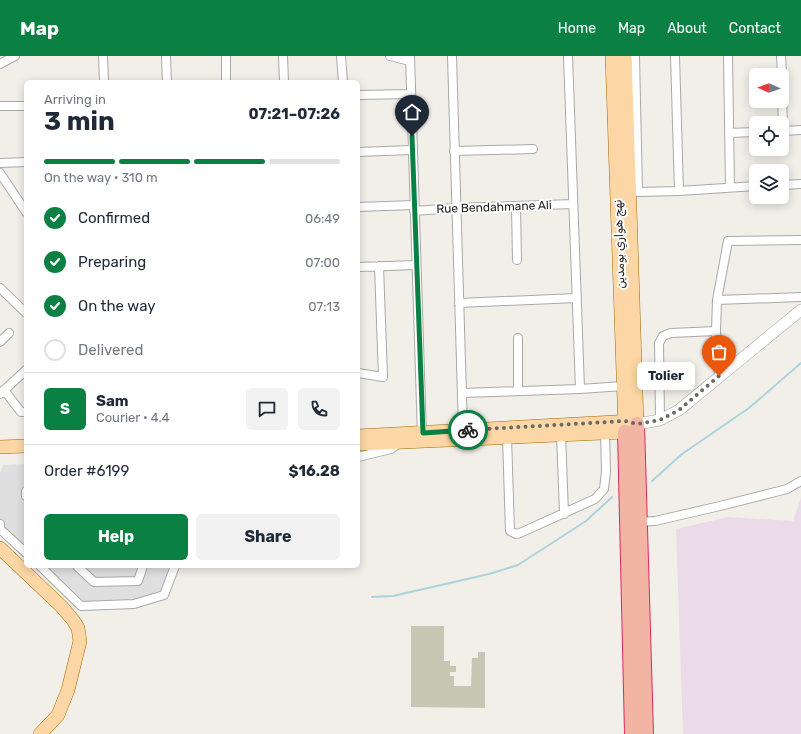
<!DOCTYPE html>
<html lang="en">
<head>
<meta charset="utf-8">
<style>
	:root { --surface:#fff; --page:#f2f2f3; --text:#1f2937; --muted:#747a83; --line:#e0e1e3; --accent:#0b8043 }
	body { margin:0; font-family:Rubik,Vazirmatn,sans-serif; background:var(--page); color:var(--text); height:100vh; display:flex; flex-direction:column; font-size:15px; white-space:nowrap }
	* { box-sizing:border-box; margin:0 }
	p { font-size:13px; color:var(--muted) }
	.icon { flex:none; width:22px; height:22px; fill:none; stroke:currentColor; stroke-width:2; stroke-linecap:round; stroke-linejoin:round }
	.map { position:relative; flex:1; overflow:hidden }
	.side { position:absolute; left:24px; top:24px; width:336px; height:488px; display:flex; flex-direction:column; background:var(--surface); border-radius:6px; box-shadow:0 2px 10px #0003 }
	.side>* { flex:none }
	.needle { width:26px; rotate:272deg }
	.buttons { position:absolute; left:749px; top:12px; display:grid; gap:8px }
	.buttons a { display:grid; place-items:center; width:40px; height:40px; border-radius:6px; background:var(--surface); box-shadow:0 2px 10px #0003; font-size:20px }
	.pin { position:absolute; display:grid; place-items:center; width:34px; height:34px; color:#fff; margin:-41px -17px; border-radius:50% 50% 50% 0; rotate:-45deg; box-shadow:0 0 4px #0007 }
	.pin .icon { rotate:45deg }
	.courier { position:absolute; display:grid; place-items:center; width:40px; height:40px; margin:-20px; border:3px solid #0b8043; border-radius:50%; background:#fff; color:#222; box-shadow:0 1px 5px #0007 }
	.bubble { position:absolute; height:28px; border-radius:6px; background:var(--surface); box-shadow:0 2px 10px #0003; font-size:13px; font-weight:700; line-height:28px; text-align:center }
	.head em { font-style:normal; font-weight:700 }
	.head div { display:flex; flex-direction:column-reverse }
	.head { display:flex; align-items:center; justify-content:space-between; height:68px; padding:0 20px }
	h1 { font-size:26px; font-weight:700; line-height:30px }
	.bar { display:grid; grid-template-columns:repeat(4,1fr); gap:6px 4px; align-content:center; height:48px; padding:0 20px }
	.bar i { height:5px; border-radius:3px; background:var(--line) }
	.bar .on { background:var(--accent) }
	.bar p { grid-column:span 4 }
	.line { display:flex; align-items:center; gap:10px; padding:0 20px; border-top:1px solid var(--line) }
	.line div { flex:1 }
	.round { display:grid; place-items:center; flex:none; width:42px; height:42px; border-radius:6px; background:var(--page) }
	ol { padding:0 20px; list-style:none }
	li { display:flex; align-items:center; gap:12px; height:44px }
	li p { margin-inline-start:auto }
	li .icon { padding:4px; border-radius:50%; background:var(--accent); color:#fff; stroke-width:4 }
	li:last-child { color:var(--muted) }
	li i { width:22px; height:22px; border:2px solid var(--line); border-radius:50% }
	.button { display:flex; gap:8px; margin-top:auto; padding:8px 20px }
	.button a { flex:1; height:46px; border-radius:6px; background:var(--accent); color:#fff; font-size:16px; font-weight:700; line-height:46px; text-align:center }
	.button a+a { background:var(--page); color:var(--text) }
	header { display:flex; align-items:center; gap:24px; box-sizing:border-box; height:56px; padding:0 20px; background:var(--accent); color:#fff }
	header strong { font-size:19px }
	nav { display:flex; gap:22px; margin-inline-start:auto; font-size:14px }
	.map>svg:first-child { display:block }
	.residential { fill:#e0dfdf }
	.industrial { fill:#ebdbe8 }
	.construction { fill:#c7c7b4 }
	.lines { fill:none; stroke-linecap:round; stroke-linejoin:round }
	.stream { stroke:#aad3df; stroke-width:2 }
	.minor-casing { stroke:#a9a9a9; stroke-width:10 }
	.tertiary-casing { stroke:#a9a9a9; stroke-width:12 }
	.primary-casing { stroke:#a06b00; stroke-width:14 }
	.trunk-casing { stroke:#dc2a67; stroke-width:16 }
	.minor { stroke:#fff; stroke-width:8 }
	.tertiary { stroke:#fff; stroke-width:11 }
	.primary { stroke:#fcd6a4; stroke-width:13 }
	.trunk { stroke:#f2b4a3; stroke-width:14 }
	.done { stroke:#6b6a68; stroke-width:4; stroke-dasharray:0 7.2 }
	.route { stroke:#0b8043; stroke-width:5 }
	.labels { text-anchor:middle; stroke-width:4; stroke-linejoin:round; paint-order:stroke }
	.street-label { font-size:12px; fill:#222; stroke:#fff }
</style>
</head>
<body>
<header>
<strong>Map</strong>
<nav><a>Home</a><a>Map</a><a>About</a><a>Contact</a></nav>
</header>
<div class="map">
<svg width="801" height="678" viewBox="0 0 801 678">
	<rect width="100%" height="100%" fill="#f2efe9"/>
	<path class="residential" d="M26,408V497L0,473V417L3,409Z
		M40,510H175L164,539L134,548L81,550Z"/>
	<path class="industrial" d="M801,442V678H683L676,473L728,461L793,465Z"/>
	<path class="construction" d="M411,570H444V605H450V610H456V616H450V620H454V630H471L472,602H478V596H485V652L411,651Z"/>
	<g class="lines">
		<path class="stream" d="M652,425L682,398L749,352L801,307
			M372,541L393,540L489,518L518,509L586,465L612,441"/>
		<defs>
			<path id="minor" d="M103,0L104,26
				M166,0L167,26
				M226,0V26
				M283,0L284,26
				M341,0L343,26
				M390,0L410,5
				M410,0L422,381
				M452,0L463,374
				M568,0L580,333L623,330
				M635,0L638,136L679,135L756,130
				M675,0L679,135
				M728,0L730,131
				M781,0L782,19
				M0,8L15,0
				M782,32L783,75
				M358,39L411,38
				M0,50H26
				M782,75L801,74
				M729,77L756,76
				M454,95L533,93
				M358,96L412,94
				M0,107L26,106
				M0,117L26,156
				M782,129L801,128
				M516,150L517,204
				M358,151L414,149
				M414,155L456,152L573,148
				M358,211L416,209
				M0,232L26,257
				M717,244L801,241
				M459,247L577,242
				M0,286L9,277
				M358,317L383,321L379,210
				M719,320L716,275L717,244L728,185L801,184
				M4,334L21,356H26
				M518,335V282
				M462,337L580,333
				M0,338L26,314
				M660,364L659,287L663,280L671,277L716,275
				M561,378L564,458
				M507,381L510,475L516,478L520,477L595,443L604,433L606,415L605,377
				M358,401L391,393L398,388
				M26,435V440
				M637,466L655,465L720,450L787,433L801,425
				M0,468V473L26,497
				M40,510L81,550L134,548L164,539L175,510
				M77,510L94,526L138,525L143,510"/>
			<path id="tertiary" d="M637,368L660,364L679,354L801,254"/>
			<path id="primary" d="M612,0L625,374
				M625,0L637,368
				M358,380L615,366L625,365L637,368L625,376L358,388
				M0,391L26,390
				M0,492L62,551L73,564L78,572L80,585L68,634L58,659L40,678"/>
			<path id="trunk" d="M637,368L646,678
				M625,376L632,678"/>
		</defs>
		<use href="#minor" class="minor-casing"/>
		<use href="#tertiary" class="tertiary-casing"/>
		<use href="#primary" class="primary-casing"/>
		<use href="#trunk" class="trunk-casing"/>
		<use href="#minor" class="minor"/>
		<use href="#tertiary" class="tertiary"/>
		<use href="#primary" class="primary"/>
		<use href="#trunk" class="trunk"/>
	</g>
	<g class="lines">
		<path class="done" d="M468,374L625,365L637,368L660,364L679,354L719,320"/>
		<path class="route" d="M412,80L423,377L468,374"/>
	</g>
	<g class="labels">
		<g class="street-label">
			<text transform="translate(494 151) rotate(-2)" y="4">Rue Bendahmane Ali</text>
			<text transform="translate(619 188) rotate(-92)" y="4">نهج هواري بومدين</text>
		</g>
	</g>
</svg>
<div class="buttons">
<a><svg class="needle" viewBox="-14 -14 28 28"><path d="M0-13l5 13h-10z" fill="#e53935"/><path d="M0 13l5-13h-10z" fill="#747a83"/></svg></a>
<a><svg class="icon" aria-label="locate" viewBox="0 0 24 24"><circle cx="12" cy="12" r="6"/><path d="M12 2v4M12 18v4M2 12h4M18 12h4"/></svg></a>
<a><svg class="icon" aria-label="layers" viewBox="0 0 24 24"><path d="M12 4l9 5-9 5-9-5zM3 14l9 5 9-5"/></svg></a>
</div>
<div class="pin" style="left:719px;top:320px;background:#ea580c"><svg class="icon" aria-label="bag" viewBox="0 0 24 24"><path d="M5 8h14l-1 12H6zM9 8a3 3 0 0 1 6 0"/></svg></div>
<div class="pin" style="left:412px;top:80px;background:#1f2937"><svg class="icon" aria-label="home" viewBox="0 0 24 24"><path d="M3 11l9-7 9 7M6 9v11h12V9"/></svg></div>
<div class="courier" style="left:468px;top:374px"><svg class="icon" aria-label="bike" viewBox="0 0 24 24"><circle cx="6" cy="16" r="4"/><circle cx="18" cy="16" r="4"/><path d="M6 16l4-8h5l3 8M10 8l3 8H6M13 5h3"/></svg></div>
<div class="bubble" style="left:637px;top:306px;width:58px">Tolier</div>
<section class="side">
<div class="head"><div><h1>3 min</h1><p>Arriving in</p></div><em>07:21–07:26</em></div>
<div class="bar"><i class="on"></i><i class="on"></i><i class="on"></i><i></i><p>On the way · 310 m</p></div>
<ol>
<li><svg class="icon" aria-label="check" viewBox="0 0 24 24"><path d="M5 12l5 5 9-10"/></svg>Confirmed<p>06:49</p></li>
<li><svg class="icon" aria-label="check" viewBox="0 0 24 24"><path d="M5 12l5 5 9-10"/></svg>Preparing<p>07:00</p></li>
<li><svg class="icon" aria-label="check" viewBox="0 0 24 24"><path d="M5 12l5 5 9-10"/></svg>On the way<p>07:13</p></li>
<li><i></i>Delivered</li>
</ol>
<div class="line" style="height:72px"><b class="round" style="background:var(--accent);color:#fff">S</b><div><b>Sam</b><p>Courier · 4.4</p></div><a class="round"><svg class="icon" aria-label="chat" viewBox="0 0 24 24"><path d="M4 5h16v11H9l-5 4z"/></svg></a><a class="round"><svg class="icon" aria-label="phone" viewBox="0 0 24 24"><path d="M5 4h4l2 5-3 2q2 4 5 5l2-3 5 2v4C11 20 4 13 5 4z"/></svg></a></div>
<div class="line" style="height:52px"><div>Order #6199</div><b>$16.28</b></div>
<div class="button"><a>Help</a><a>Share</a></div>
</section>
</div>
</body>
</html>
